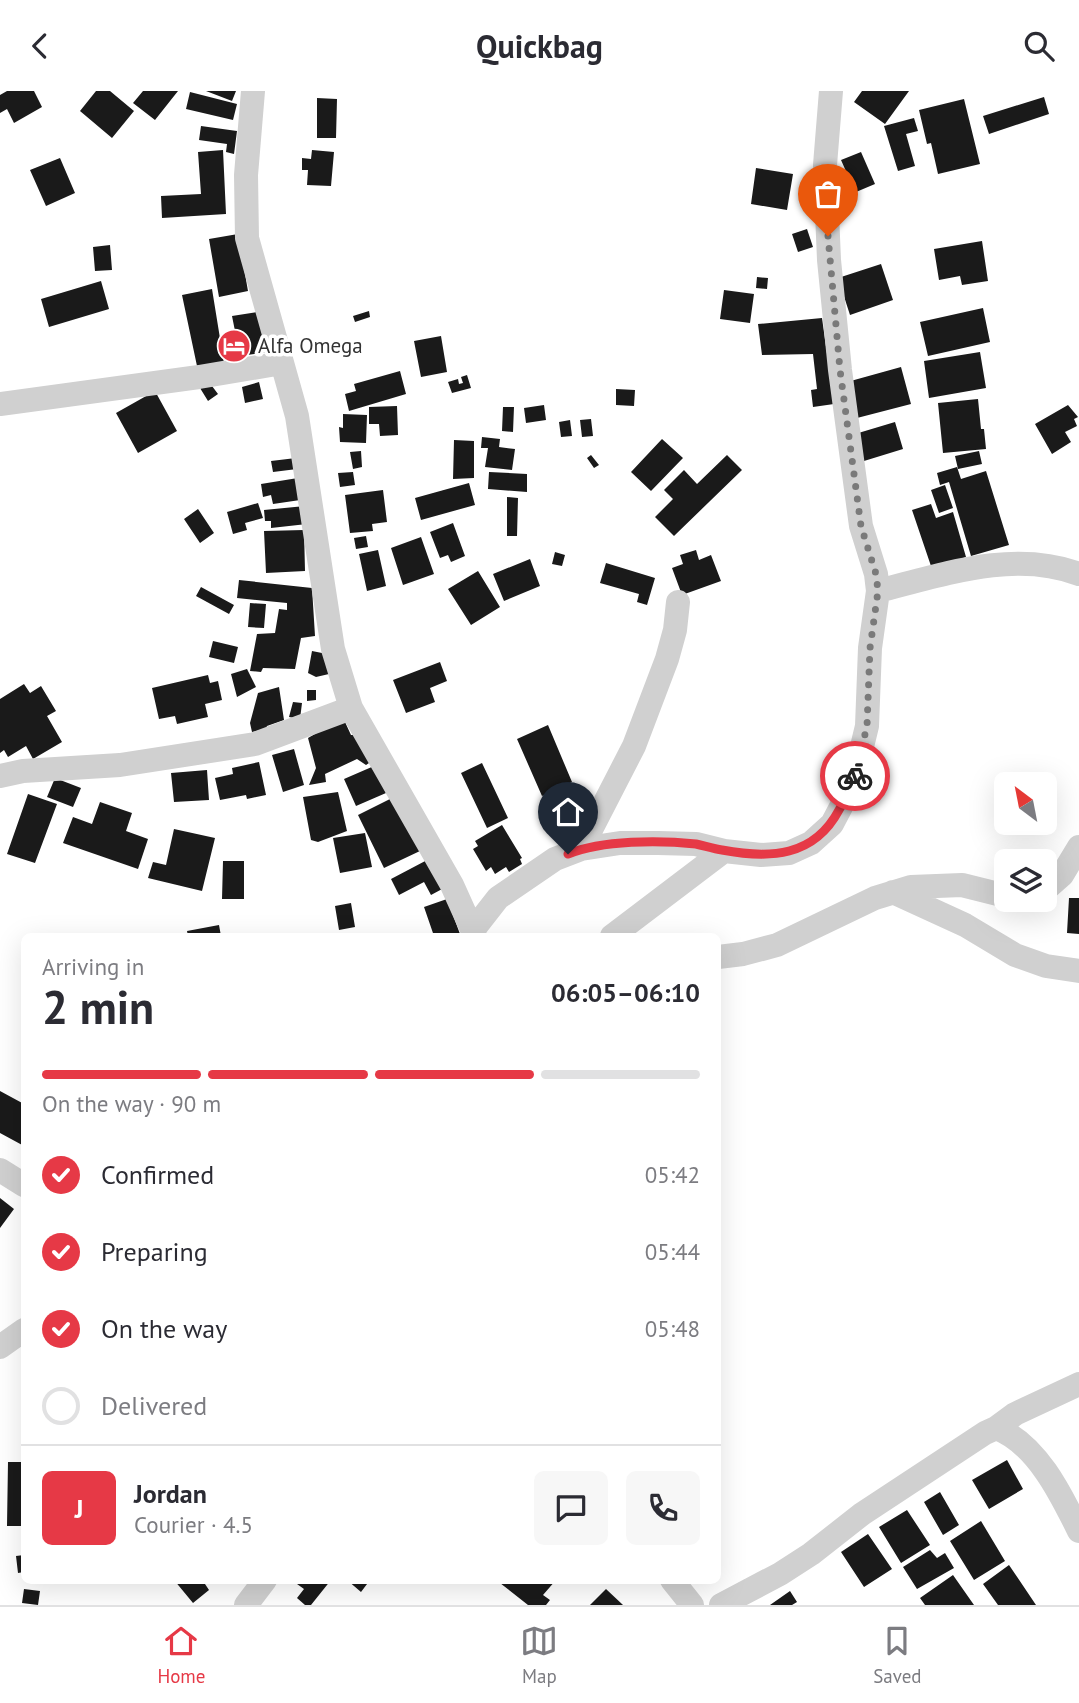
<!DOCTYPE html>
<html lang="en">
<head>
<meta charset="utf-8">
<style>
	:root { --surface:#fff; --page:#f7f7f7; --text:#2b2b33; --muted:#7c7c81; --line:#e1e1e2; --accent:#e63946 }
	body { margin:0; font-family:"PT Sans",sans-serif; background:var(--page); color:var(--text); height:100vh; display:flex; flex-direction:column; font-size:26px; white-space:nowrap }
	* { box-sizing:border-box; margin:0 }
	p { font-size:23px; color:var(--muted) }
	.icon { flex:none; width:38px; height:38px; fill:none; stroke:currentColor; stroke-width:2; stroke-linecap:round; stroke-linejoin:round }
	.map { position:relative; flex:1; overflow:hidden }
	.drawer { position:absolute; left:21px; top:842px; width:700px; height:651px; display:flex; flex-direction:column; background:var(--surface); border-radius:10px; box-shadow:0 7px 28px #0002 }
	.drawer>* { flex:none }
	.needle { width:46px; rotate:328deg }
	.controls { position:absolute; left:994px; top:681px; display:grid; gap:14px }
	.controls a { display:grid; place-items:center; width:63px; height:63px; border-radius:10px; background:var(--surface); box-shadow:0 7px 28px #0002; font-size:35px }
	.pin { position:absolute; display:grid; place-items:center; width:60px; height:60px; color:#fff; margin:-72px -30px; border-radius:50% 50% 50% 0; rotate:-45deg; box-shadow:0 0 7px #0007 }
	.pin .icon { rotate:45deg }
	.courier { position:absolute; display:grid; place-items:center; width:70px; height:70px; margin:-35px; border:5px solid #e63946; border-radius:50%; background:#fff; color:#222; box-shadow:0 2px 9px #0007 }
	.headline em { font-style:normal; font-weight:600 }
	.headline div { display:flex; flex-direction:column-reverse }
	.headline { display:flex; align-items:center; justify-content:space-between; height:119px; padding:0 21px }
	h1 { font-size:46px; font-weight:600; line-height:52px }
	.bar { display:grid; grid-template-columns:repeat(4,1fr); gap:10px 7px; align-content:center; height:84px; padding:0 21px }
	.bar i { height:9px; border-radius:5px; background:var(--line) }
	.bar .on { background:var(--accent) }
	.bar p { grid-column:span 4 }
	.line { display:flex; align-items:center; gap:18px; padding:0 21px; border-top:2px solid var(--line) }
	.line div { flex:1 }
	.round { display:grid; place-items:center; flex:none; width:74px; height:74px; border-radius:10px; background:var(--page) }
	ol { padding:0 21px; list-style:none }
	li { display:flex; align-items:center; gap:21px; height:77px }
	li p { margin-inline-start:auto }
	li .icon { padding:7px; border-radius:50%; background:var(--accent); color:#fff; stroke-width:4 }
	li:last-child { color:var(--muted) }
	li i { width:38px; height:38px; border:4px solid var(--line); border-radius:50% }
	header { display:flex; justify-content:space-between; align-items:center; height:91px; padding:0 21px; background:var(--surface); font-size:32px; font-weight:600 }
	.tab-bar { display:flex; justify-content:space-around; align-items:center; height:98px; border-top:2px solid var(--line); background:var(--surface); font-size:19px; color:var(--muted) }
	.tab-bar a { display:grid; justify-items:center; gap:4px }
	.tab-bar .on { color:var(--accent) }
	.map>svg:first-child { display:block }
	.building { fill:#1a1a1a }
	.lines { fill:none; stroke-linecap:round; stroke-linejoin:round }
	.minor { stroke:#d0d0d0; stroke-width:24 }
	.done { stroke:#7a7a7a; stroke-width:7; stroke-dasharray:0 12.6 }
	.route { stroke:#e63946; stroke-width:9 }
	.labels { text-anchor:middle; stroke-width:7; stroke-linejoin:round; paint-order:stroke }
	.poi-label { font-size:21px; fill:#333; stroke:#fff; text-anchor:start }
</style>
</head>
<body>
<header><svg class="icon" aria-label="back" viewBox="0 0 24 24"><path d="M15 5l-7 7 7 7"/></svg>Quickbag<svg class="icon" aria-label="search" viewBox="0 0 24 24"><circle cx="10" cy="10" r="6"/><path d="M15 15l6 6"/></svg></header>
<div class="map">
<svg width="1079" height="1514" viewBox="0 0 1079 1514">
	<rect width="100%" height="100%" fill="#fff"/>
	<path class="building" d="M7,0H34L42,16L14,32L7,18L0,22V4Z
		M96,0H110L134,20L112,47L80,20Z
		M143,0H178L155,29L133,12Z
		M206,0H236L232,10Z
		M862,0H909L885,33L854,11Z
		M190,1L237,13L233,29L186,18Z
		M1044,6L1049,23L989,43L983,25Z
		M317,7L337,8L336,47H317Z
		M964,8L980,73L938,83L931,52L927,53L919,19Z
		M914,27L918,40L906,43L915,75L898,80L884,35Z
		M201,35L237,40L234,63L226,61L227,53L199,49Z
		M223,59L226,123L162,127L161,105L201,103L198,61Z
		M312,59L334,61L331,95L307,94L308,79H302V67L311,68Z
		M861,61L875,93L837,109L831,95L849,87L841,69Z
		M60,67L75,102L46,115L30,79Z
		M756,77L793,83L787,119L751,113Z
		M807,138L813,156L798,161L792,143Z
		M238,143L248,200L219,206L209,148Z
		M982,150L988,190L962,194L960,185L939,189L934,158Z
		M110,154L112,179L95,180L93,156Z
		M881,173L893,209L850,224L838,187Z
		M757,186L768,187L767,198L756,197Z
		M101,190L109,218L49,236L41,208Z
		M212,198L224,272L197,275L182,204Z
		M724,199L754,203L750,232L720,228Z
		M983,217L990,251L928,265L920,231Z
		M263,220L269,261L240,265L232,225Z
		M369,220L370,226L355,231L353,225Z
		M822,227L834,313L813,316L811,299L817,298L813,263L762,264L758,233Z
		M441,245L447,281L421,286L414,250Z
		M980,261L986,297L929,307L924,270Z
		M901,276L911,313L857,327L847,291Z
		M400,280L406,303L349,320L345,303L356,300L354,293Z
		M467,284L471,297L452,302L448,291L458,288L459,293L463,292L461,286Z
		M209,291L218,303L208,310L200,297Z
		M259,291L263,308L245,312L242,296Z
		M616,298L635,299L634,315L616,314Z
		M155,300L177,340L138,362L116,322Z
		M978,308L981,338H984L986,358L943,362L938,312Z
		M544,314L546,329L526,332L524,317Z
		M1068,314L1078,326L1074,328L1077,335L1065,341L1071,351L1052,363L1035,333Z
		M397,315L398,344L380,345L379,333H369V316Z
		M503,316H514L513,341L502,340Z
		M343,323L367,324L366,352L340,351L339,336L343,337Z
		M591,328L593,345L582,346L580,329Z
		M570,329L572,345L561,346L559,331Z
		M895,331L903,358L864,370L855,343Z
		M482,346L500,348L499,356L515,358L512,379L485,376L488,357H481Z
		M662,348L683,367L651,400L631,381Z
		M454,349L474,350V387L453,388Z
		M361,360L362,376L353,378L350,361Z
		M979,360L982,373L958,378L955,365Z
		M591,364L599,374L594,377L587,367Z
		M727,364L742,379L674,445L655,426L673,408L664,399L684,379L697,393Z
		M296,367L297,378L273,381L271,370Z
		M957,376L961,388L986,380L1009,454L971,465L949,391L940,394L937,382Z
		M353,381L355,394L340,396L338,382Z
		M489,381L527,383V401L488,398Z
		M304,386L307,408L273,413L271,404L263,406L261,393Z
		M469,392L475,414L421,429L415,407Z
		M945,394L953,417L939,422L931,399Z
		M383,399L387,431L372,433L373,440L350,442L345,404Z
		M507,406L518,407L517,445H507Z
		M258,412L263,427L245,432L247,439L233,443L227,421Z
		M931,413L936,427L953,421L966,466L932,478L912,419Z
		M305,415L307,433L271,437V430H265L264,419Z
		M198,418L214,442L200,452L184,428Z
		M453,432L465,465L451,471L448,464L440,467L430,441Z
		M304,439L305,480L266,482L264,440Z
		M366,445L368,456L356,458L354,447Z
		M421,446L434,483L403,494L391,457Z
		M378,459L386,495L367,500L359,463Z
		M696,459L699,469L711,464L721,490L682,504L672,477L683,473L680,464Z
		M555,461L565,464L562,475L552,473Z
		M530,468L540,495L504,510L493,483Z
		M606,472L655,487L647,514L637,511L639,503L600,492Z
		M478,480L500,516L471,534L448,498Z
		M239,489L312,497L315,545L301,547L295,578L263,577L261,581L250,580L257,543L275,542L279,518L287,519V512L237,507Z
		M201,496L234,514L229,523L196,505Z
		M250,512L266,513L264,537L248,536Z
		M213,550L238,556L234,572L209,566Z
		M312,560L332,564L329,583L316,586L308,582Z
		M440,571L447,590L430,597L435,611L406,622L393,589Z
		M247,578L256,596L237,606L231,583Z
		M208,584L210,592L218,590L222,609L205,613L208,626L177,633L175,625L159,628L152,597Z
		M24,593L30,602L41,595L56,620L47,625L62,651L33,668L26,655L8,666L4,659L0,662V608Z
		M279,596L284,629L267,635L266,638L252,641L250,632L258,602Z
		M307,599H316V609L307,610Z
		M293,611L302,612L300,628L289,626Z
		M345,631L351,644H360L372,670L366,674L357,668L325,683L326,691L309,694L316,677L308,647L332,633Z
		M548,634L572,691L542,705L517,648Z
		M294,658L304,694L283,701L272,664Z
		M259,671L266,704L247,708L246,704L220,709L215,687L233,683L232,677Z
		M482,672L508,727L487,737L461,682Z
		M374,675L386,702L356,715L344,688Z
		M207,679L209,709L174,711L171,682Z
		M55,687L81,697L73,716L47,706Z
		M338,701L347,740L318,751L311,749L303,706Z
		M28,703L57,713L35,772L7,763Z
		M394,706L420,760L384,777L358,724Z
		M100,711L132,722L126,740L148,748L138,778L63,752L73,726L92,733Z
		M502,734L522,767L520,768L522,773L509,781L506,776L495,783L491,776L486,780L473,758L478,755L475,750Z
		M174,738L215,747L202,800L148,787L153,771L166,774Z
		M365,742L372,776L340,782L333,747Z
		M429,768L444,797L431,804L424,791L399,804L391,788Z
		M223,770H244V808H222Z
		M1069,807H1079V843L1067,842Z
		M447,808L460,843L434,845L424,816Z
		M351,812L355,836L339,839L335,815Z
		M219,834L221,845H188L187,840Z
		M0,1000L24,1013V1055L0,1042Z
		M0,1107L14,1118L0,1137Z
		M1007,1369L1023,1398L989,1418L972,1389Z
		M8,1371H24V1435H7Z
		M940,1401L959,1434L943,1444L924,1411Z
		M907,1419L930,1454L901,1472L879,1436Z
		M981,1430L1005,1470L974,1489L950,1450Z
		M868,1443L892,1478L864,1496L841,1461Z
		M930,1459L937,1467L945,1462L954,1477L917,1498L903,1476Z
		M24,1464V1481L18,1482L16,1465Z
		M1009,1474L1036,1514H998L983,1493Z
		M953,1484L974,1514H925L920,1507Z
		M174,1489H209L205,1493L209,1499L193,1512Z
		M300,1489H331L311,1514H305L297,1507L304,1498L297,1493Z
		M347,1489H370L361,1501Z
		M502,1489H556L543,1504L550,1509L546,1514H528L500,1492Z
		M24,1498L40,1500L38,1514L22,1512Z
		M606,1498L623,1514H590Z
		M790,1500L797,1511L792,1514H770Z"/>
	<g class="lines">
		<path class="minor" d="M253,0L246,84L247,147L297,325L333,558L351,617L452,794L475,845
			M0,313L199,286L282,272
			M878,500C942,484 1014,458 1079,483
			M0,685L23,680L120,674L255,653L351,617
			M581,758L634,655L667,568L675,539L678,511
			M1045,799L1062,784L1079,756
			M893,801L965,834L1015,864L1046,875L1079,880
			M473,839L498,807L555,768L581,758L620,752H658L696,753L724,760L761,764L789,762L811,752L832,733L853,693L867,635L870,557L878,500L876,483L861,435L840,279L829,169L825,74L831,0
			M612,845L724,760
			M718,866L743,863L777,854L875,807L911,796L962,794L1006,805
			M0,1079L24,1094
			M0,1256L24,1239
			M996,1337L1015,1323L1079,1293
			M672,1489L692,1514
			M246,1514L265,1489
			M721,1514L780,1483L811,1463L862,1423L985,1342L996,1337C1036,1352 1061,1403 1079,1440"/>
	</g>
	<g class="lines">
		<path class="done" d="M828,145L840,279L861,435L876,483L878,500L870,557L867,635L855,685"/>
		<path class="route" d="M568,763C603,749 659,749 696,753C705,755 714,758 722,759C770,768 814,766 839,719C845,708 852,698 855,685"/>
	</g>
	<defs>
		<symbol id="hotel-disc" viewBox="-11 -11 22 22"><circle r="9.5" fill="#e63946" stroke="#fff"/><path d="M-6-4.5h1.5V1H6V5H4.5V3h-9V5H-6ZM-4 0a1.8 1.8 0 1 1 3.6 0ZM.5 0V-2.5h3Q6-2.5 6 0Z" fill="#fff"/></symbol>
	</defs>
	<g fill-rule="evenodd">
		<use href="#hotel-disc" x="215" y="236" width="38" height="38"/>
	</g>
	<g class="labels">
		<g class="poi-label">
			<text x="258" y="262">Alfa Omega</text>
		</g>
	</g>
</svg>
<div class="controls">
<a><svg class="needle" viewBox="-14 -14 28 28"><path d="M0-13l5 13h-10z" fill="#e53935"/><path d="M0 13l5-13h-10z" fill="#7c7c81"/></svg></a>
<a><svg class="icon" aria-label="layers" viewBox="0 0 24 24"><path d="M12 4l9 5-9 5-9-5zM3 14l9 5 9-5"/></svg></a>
</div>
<div class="pin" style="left:828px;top:145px;background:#ea580c"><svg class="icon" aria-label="bag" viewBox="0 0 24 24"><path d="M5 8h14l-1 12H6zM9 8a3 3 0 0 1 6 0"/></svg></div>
<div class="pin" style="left:568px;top:763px;background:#1f2937"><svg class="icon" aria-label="home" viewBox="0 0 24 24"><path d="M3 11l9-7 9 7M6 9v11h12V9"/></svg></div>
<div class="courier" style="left:855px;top:685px"><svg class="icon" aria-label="bike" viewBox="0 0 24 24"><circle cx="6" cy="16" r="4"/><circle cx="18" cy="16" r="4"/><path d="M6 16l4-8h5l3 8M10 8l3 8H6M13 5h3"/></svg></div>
<section class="drawer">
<div class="headline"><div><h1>2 min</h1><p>Arriving in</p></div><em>06:05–06:10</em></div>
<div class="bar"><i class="on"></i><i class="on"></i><i class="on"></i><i></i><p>On the way · 90 m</p></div>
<ol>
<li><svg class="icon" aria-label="check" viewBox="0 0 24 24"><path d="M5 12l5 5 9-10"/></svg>Confirmed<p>05:42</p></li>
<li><svg class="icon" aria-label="check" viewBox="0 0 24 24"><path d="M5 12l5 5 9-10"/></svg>Preparing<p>05:44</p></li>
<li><svg class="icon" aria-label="check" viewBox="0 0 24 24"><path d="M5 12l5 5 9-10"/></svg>On the way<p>05:48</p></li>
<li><i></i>Delivered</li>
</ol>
<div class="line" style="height:126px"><b class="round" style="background:var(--accent);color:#fff">J</b><div><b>Jordan</b><p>Courier · 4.5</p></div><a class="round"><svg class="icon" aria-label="chat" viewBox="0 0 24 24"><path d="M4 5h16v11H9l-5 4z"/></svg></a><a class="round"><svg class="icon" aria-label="phone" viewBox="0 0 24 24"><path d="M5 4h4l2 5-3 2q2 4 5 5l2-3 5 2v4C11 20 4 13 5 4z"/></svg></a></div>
</section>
</div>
<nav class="tab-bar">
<a class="on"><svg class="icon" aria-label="home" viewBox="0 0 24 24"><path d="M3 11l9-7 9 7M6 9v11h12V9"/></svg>Home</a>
<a><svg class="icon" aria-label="map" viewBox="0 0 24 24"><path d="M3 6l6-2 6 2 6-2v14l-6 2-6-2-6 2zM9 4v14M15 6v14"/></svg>Map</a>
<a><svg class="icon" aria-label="saved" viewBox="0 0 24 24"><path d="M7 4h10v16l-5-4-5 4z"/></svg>Saved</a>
</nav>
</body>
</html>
